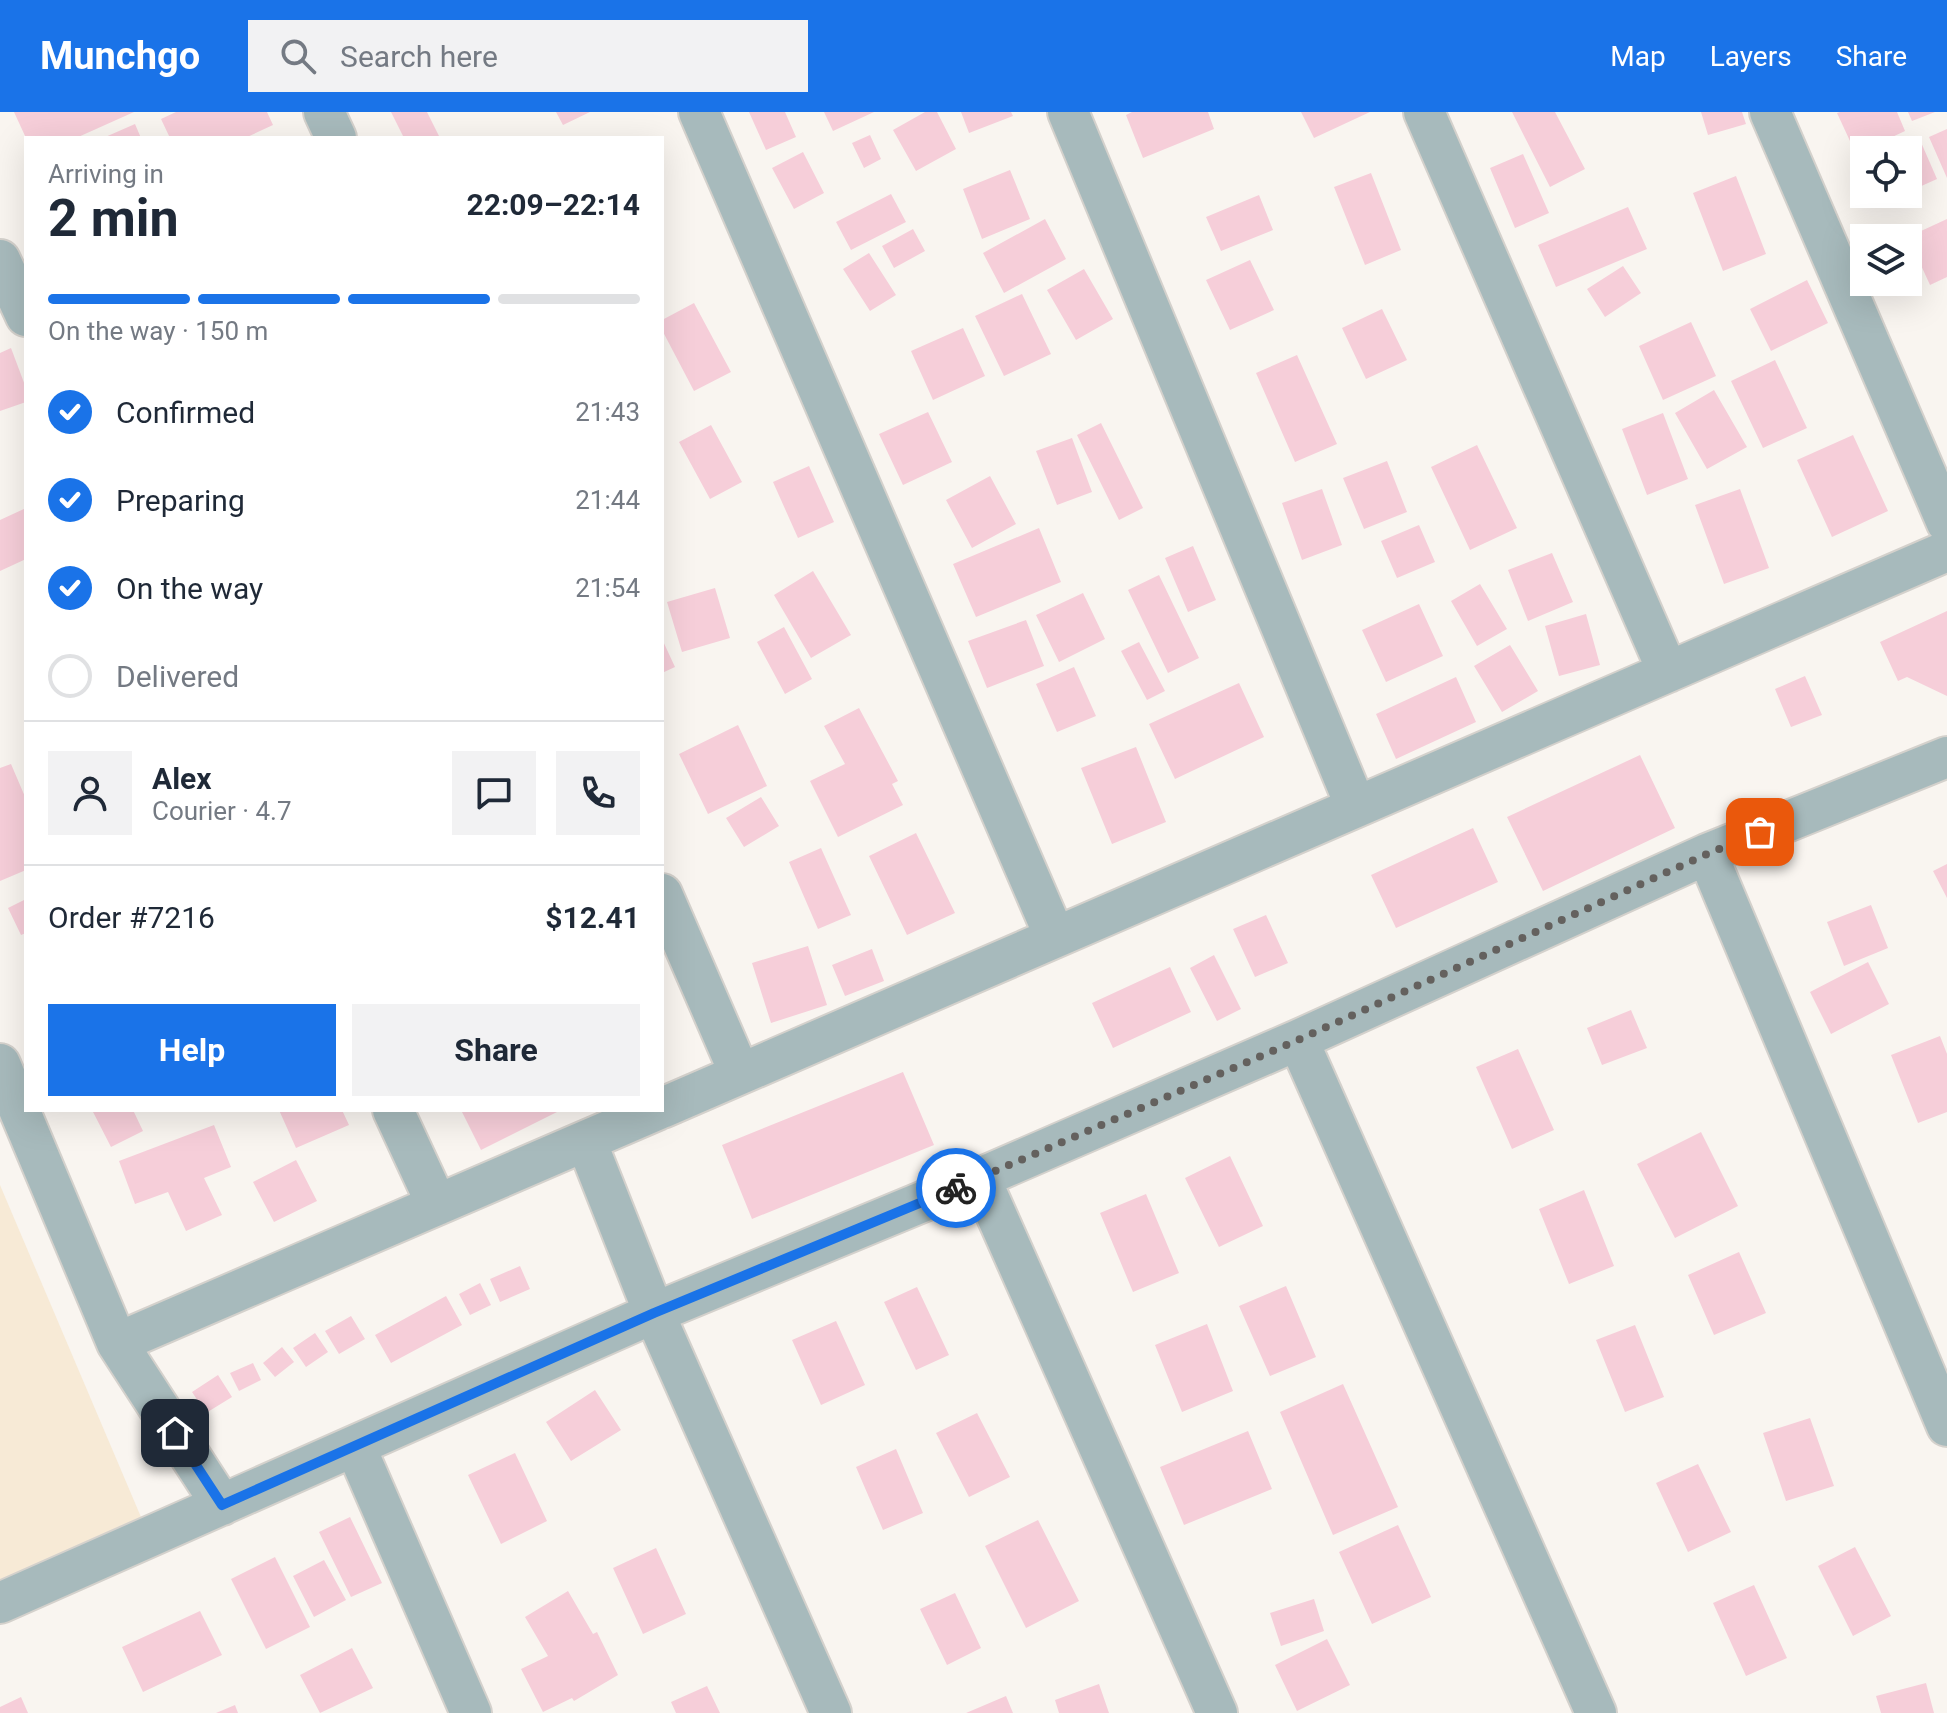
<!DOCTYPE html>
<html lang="en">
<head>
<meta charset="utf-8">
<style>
	:root { --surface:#fff; --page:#f2f2f3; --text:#1f2937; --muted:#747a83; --line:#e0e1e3; --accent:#1a73e8 }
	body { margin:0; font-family:Roboto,sans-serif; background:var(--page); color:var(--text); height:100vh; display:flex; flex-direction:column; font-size:30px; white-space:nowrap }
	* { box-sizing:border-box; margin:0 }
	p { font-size:26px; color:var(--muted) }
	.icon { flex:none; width:44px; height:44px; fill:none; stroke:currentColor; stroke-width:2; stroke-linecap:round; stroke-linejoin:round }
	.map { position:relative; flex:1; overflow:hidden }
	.details { position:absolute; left:24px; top:24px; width:640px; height:976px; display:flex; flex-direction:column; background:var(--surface); border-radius:0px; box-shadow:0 8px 32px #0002 }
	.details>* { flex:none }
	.buttons { position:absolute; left:1850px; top:24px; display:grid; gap:16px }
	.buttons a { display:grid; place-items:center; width:72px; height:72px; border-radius:0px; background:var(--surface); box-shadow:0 8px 32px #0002; font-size:40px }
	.pin { position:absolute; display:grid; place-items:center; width:68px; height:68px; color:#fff; margin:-34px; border-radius:16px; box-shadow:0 4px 12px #0006 }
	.courier { position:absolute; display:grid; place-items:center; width:80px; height:80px; margin:-40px; border:6px solid #1a73e8; border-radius:50%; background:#fff; color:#222; box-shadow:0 2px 10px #0007 }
	.headline em { font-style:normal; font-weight:700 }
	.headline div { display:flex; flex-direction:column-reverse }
	.headline { display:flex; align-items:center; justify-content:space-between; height:136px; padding:0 24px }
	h1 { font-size:52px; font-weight:700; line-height:60px }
	.bar { display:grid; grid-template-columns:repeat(4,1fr); gap:12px 8px; align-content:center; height:96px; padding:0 24px }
	.bar i { height:10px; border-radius:6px; background:var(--line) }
	.bar .selected { background:var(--accent) }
	.bar p { grid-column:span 4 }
	.line { display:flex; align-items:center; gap:20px; padding:0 24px; border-top:2px solid var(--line) }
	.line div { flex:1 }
	.round { display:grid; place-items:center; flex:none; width:84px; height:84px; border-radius:0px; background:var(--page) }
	ol { padding:0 24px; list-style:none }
	li { display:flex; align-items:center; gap:24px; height:88px }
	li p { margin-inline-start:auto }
	li .icon { padding:8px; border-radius:50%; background:var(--accent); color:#fff; stroke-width:4 }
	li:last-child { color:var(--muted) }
	li i { width:44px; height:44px; border:4px solid var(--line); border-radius:50% }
	.action { display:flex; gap:16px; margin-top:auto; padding:16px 24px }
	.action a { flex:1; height:92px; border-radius:0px; background:var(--accent); color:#fff; font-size:32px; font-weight:700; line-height:92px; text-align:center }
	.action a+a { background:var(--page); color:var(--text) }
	header { display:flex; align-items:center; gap:48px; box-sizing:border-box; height:112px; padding:0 40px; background:var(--accent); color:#fff }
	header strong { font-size:38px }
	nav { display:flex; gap:44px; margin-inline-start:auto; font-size:28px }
	.search { width:560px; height:72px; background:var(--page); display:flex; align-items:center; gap:20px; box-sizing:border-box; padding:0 28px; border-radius:0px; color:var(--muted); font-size:30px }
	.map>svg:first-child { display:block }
	.education { fill:#f7ead6 }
	.building { fill:#f6ced9 }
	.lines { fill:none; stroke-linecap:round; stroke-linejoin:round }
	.minor-casing { stroke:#d4d1cc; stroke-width:44 }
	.minor { stroke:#a7babc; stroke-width:40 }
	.done { stroke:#64615e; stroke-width:8; stroke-dasharray:0 14.4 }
	.route { stroke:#1a73e8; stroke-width:10 }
</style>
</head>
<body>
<header>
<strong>Munchgo</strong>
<div class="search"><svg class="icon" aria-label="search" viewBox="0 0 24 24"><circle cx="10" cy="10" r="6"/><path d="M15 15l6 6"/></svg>Search here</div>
<nav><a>Map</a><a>Layers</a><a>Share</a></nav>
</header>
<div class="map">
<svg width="1947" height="1601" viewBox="0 0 1947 1601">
	<rect width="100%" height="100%" fill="#f9f5f0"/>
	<path class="education" d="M0,1073L141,1405L0,1468Z"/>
	<path class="building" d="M14,0H134L76,26H26Z
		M176,0H267L273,13L245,26H170L161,7Z
		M391,0H427L440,26H404Z
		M556,0H590L563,13Z
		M749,0H785L796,25L766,38Z
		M824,0H874L833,19Z
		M925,0H937L956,37L916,59L893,18Z
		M961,0H1011L1013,4L969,21Z
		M1132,0H1208L1214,17L1143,46L1126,3Z
		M1301,0H1370L1314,26Z
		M1512,0H1555L1585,57L1550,75Z
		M1701,0H1742L1746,12L1708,23Z
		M1840,0H1897L1905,19L1856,42L1837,1Z
		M1908,0H1935L1912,9Z
		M135,12L141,26H103Z
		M1947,17V66L1929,25Z
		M870,23L881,47L864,56L852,31Z
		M1920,28L1937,67L1908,80V38H1895Z
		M803,40L824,81L794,97L772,56Z
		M1523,42L1549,101L1515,116L1490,56Z
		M1010,58L1030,107L982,127L963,77Z
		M1371,61L1401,138L1365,153L1334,75Z
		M1736,64L1766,142L1723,159L1693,81Z
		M891,82L906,110L851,138L836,110Z
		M1259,83L1273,118L1221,139L1206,105Z
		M1628,95L1647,137L1556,175L1538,133Z
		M1045,107L1066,147L1004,181L983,141Z
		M1947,107V165L1930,173L1908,125Z
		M913,117L925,139L894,156L882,134Z
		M869,141L896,183L870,199L843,157Z
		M1250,148L1274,198L1230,218L1206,168Z
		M1623,154L1641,181L1605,205L1587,177Z
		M1084,157L1113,207L1076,228L1047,178Z
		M1807,168L1828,211L1771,239L1750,197Z
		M1022,182L1051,242L1004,264L975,204Z
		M694,191L731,260L694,279L662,218V208Z
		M1382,197L1407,248L1366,267L1342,216Z
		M1691,210L1716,264L1663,288L1639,234Z
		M963,216L985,264L933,288L911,239Z
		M11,236L26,276V290L0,299V241Z
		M1297,243L1337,332L1295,350L1256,261Z
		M1775,248L1807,316L1763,336L1731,269Z
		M1714,278L1747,335L1707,357L1675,301Z
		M928,300L952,350L903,373L879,322Z
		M1663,301L1688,367L1647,383L1622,317Z
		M1101,311L1143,396L1119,408L1077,323Z
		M711,313L742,370L710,387L679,330Z
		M1853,323L1888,399L1832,425L1797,348Z
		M1072,326L1092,380L1057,393L1036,339Z
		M1477,333L1517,416L1470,438L1431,355Z
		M1387,349L1407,400L1364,417L1343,366Z
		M809,354L834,410L798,426L773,370Z
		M990,364L1016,412L972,436L946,388Z
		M1322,377L1342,433L1302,448L1282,391Z
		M1740,377L1769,456L1724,472L1695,393Z
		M26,396V447L0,459V408Z
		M1419,413L1435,450L1397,466L1381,429Z
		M1039,416L1061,470L976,505L953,452Z
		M1193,434L1216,488L1188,500L1165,446Z
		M1552,441L1573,490L1528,509L1508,458Z
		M813,459L851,523L811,546L774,483Z
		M1159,463L1199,546L1168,561L1128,478Z
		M1480,472L1507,517L1477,534L1451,489Z
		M715,476L730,526L682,540L667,490Z
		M1083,481L1105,527L1059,550L1036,503Z
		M1419,492L1443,544L1386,570L1362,518Z
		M1947,499V584L1907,565L1898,569L1880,530Z
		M1586,502L1600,553L1559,564L1545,514Z
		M1026,508L1044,554L987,576L968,529Z
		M784,515L812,567L785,582L757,530Z
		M662,527L675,555L662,561Z
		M1139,530L1165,579L1147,588L1121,539Z
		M1510,533L1538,579L1502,600L1474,554Z
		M1074,555L1096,604L1057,620L1036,572Z
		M1805,564L1822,603L1791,615L1775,577Z
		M1456,565L1476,610L1396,647L1376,602Z
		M1239,571L1264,625L1175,667L1149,612Z
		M859,596L898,669L892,672L903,693L838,725L810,669L845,652L824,614Z
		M738,613L767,674L708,702L679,642Z
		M1136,635L1166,710L1112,732L1081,656Z
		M1640,643L1675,716L1543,779L1507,705Z
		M11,652L26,687V758L0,769V656Z
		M761,685L779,714L744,735L726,706Z
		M1473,716L1498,770L1396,816L1371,763Z
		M916,721L955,801L907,823L869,744Z
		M821,736L851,803L818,817L789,750Z
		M1947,752V786L1933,759Z
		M26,787V821L21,823L8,796Z
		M1871,793L1888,836L1844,854L1827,810Z
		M1266,803L1288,851L1255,865L1233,817Z
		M808,834L827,893L771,911L752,851Z
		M872,837L884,869L845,884L832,853Z
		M1214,843L1241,897L1217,909L1190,856Z
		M1868,850L1889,892L1831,922L1810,880Z
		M1170,855L1191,900L1113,936L1092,891Z
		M1631,898L1647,936L1602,953L1587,916Z
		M1940,924L1947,942V1000L1918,1011L1891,943Z
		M1518,937L1554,1018L1512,1037L1476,955Z
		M903,960L934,1033L752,1107L722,1033Z
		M92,998H133L143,1019L111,1035Z
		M279,998H342L349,1013L296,1036Z
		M461,998H561L481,1038Z
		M214,1013L231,1055L204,1066L222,1103L186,1119L168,1080L135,1092L119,1049Z
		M1701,1020L1738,1094L1675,1126L1637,1052Z
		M1230,1044L1263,1114L1219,1135L1185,1066Z
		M296,1048L317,1089L274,1110L253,1070Z
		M1584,1078L1614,1154L1569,1172L1539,1097Z
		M1146,1082L1179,1161L1133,1180L1100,1101Z
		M1739,1140L1766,1201L1714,1223L1688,1163Z
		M520,1154L530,1177L500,1190L490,1167Z
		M480,1171L491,1193L470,1203L459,1182Z
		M1286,1174L1316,1245L1270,1264L1239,1194Z
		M917,1175L949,1243L916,1258L884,1190Z
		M446,1184L462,1213L391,1251L375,1223Z
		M351,1204L365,1227L339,1242L325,1219Z
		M836,1209L865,1273L821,1293L792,1228Z
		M1207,1212L1233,1279L1182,1300L1155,1233Z
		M1635,1213L1664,1285L1625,1300L1596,1228Z
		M315,1221L328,1240L306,1255L293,1236Z
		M282,1235L294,1250L275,1265L263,1251Z
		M253,1251L261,1268L239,1279L230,1261Z
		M218,1263L232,1285L206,1301L192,1280Z
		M1343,1272L1398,1395L1333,1423L1280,1300Z
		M595,1278L621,1318L571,1349L546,1310Z
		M977,1301L1010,1365L969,1385L936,1321Z
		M1810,1306L1834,1374L1786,1389L1763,1321Z
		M1248,1319L1272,1377L1184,1413L1160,1355Z
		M896,1337L923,1401L883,1418L856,1355Z
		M515,1341L547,1409L501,1432L468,1363Z
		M1698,1352L1731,1420L1688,1440L1656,1371Z
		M350,1405L382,1471L351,1485L319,1420Z
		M1038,1408L1079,1489L1026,1516L985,1434Z
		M1398,1413L1431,1485L1372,1512L1339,1440Z
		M1855,1435L1891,1504L1853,1524L1818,1454Z
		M656,1436L686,1502L643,1522L613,1456Z
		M275,1445L310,1515L266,1537L231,1467Z
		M324,1448L346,1488L314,1505L293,1464Z
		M1754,1473L1787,1546L1746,1564L1713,1491Z
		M568,1479L593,1522L597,1520L618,1563L574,1589L572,1586L543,1600L521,1557L548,1544L525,1505Z
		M955,1481L981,1536L947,1553L920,1497Z
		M1314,1487L1324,1519L1281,1534L1270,1501Z
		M200,1499L222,1543L143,1580L122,1535Z
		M1327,1527L1350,1573L1297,1599L1275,1553Z
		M352,1536L373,1576L320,1601L300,1563Z
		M1926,1571L1934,1601H1881L1876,1584Z
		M1099,1572L1109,1601H1059L1055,1588Z
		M707,1574L720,1601H676L671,1590Z
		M1006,1584L1013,1601H966Z
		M21,1585L28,1601H0V1595Z
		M235,1593L238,1601H216Z"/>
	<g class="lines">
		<defs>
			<path id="minor" d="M324,0L336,26
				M699,0L1055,825
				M1068,0L1356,695
				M1424,0L1668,560
				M1770,0L1947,411
				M0,148L26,204
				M1707,742L1947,1314
				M662,782L740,962
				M1298,928L1596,1601
				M0,952L117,1231L222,1393
				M662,996L1947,439
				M393,998L437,1093
				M586,1029L654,1201L831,1601
				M980,1066L1217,1601
				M117,1231L657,998
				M355,1334L471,1601
				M0,1491L654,1201L980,1066L1298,928L1707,742L1947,645"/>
		</defs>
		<use href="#minor" class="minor-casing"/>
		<use href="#minor" class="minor"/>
	</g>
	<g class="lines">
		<path class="done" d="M956,1076L1298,928L1707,742L1760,720"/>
		<path class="route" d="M175,1321L222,1393L654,1201L956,1076"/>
	</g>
</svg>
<div class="buttons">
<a><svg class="icon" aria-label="locate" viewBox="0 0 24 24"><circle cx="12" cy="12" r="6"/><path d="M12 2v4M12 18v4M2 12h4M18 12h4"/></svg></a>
<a><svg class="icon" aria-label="layers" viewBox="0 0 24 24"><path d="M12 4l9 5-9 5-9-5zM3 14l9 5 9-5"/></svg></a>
</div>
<div class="pin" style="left:1760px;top:720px;background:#ea580c"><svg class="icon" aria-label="bag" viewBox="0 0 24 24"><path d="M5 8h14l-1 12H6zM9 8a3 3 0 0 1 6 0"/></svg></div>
<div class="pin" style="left:175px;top:1321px;background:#1f2937"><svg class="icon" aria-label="home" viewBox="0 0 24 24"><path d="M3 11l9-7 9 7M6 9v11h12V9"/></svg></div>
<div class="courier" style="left:956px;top:1076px"><svg class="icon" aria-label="bike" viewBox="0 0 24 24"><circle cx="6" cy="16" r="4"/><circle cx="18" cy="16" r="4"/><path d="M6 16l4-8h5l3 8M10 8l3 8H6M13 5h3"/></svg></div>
<section class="details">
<div class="headline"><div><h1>2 min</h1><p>Arriving in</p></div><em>22:09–22:14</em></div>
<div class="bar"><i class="selected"></i><i class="selected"></i><i class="selected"></i><i></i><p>On the way · 150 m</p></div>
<ol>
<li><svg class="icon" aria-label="check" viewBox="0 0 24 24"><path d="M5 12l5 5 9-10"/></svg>Confirmed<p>21:43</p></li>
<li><svg class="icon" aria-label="check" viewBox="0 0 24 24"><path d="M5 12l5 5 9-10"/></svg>Preparing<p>21:44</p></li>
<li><svg class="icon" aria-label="check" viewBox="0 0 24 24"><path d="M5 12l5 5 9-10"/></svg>On the way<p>21:54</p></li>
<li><i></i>Delivered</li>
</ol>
<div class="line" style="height:144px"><a class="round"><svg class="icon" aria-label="person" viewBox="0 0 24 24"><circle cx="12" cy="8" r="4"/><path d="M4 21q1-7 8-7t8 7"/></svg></a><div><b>Alex</b><p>Courier · 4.7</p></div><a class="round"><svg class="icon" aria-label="chat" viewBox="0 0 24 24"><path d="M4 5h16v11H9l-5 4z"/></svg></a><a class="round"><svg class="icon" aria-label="phone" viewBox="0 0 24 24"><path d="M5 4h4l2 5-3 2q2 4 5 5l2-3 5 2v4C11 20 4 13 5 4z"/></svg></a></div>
<div class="line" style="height:104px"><div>Order #7216</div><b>$12.41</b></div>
<div class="action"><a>Help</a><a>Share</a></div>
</section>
</div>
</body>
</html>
